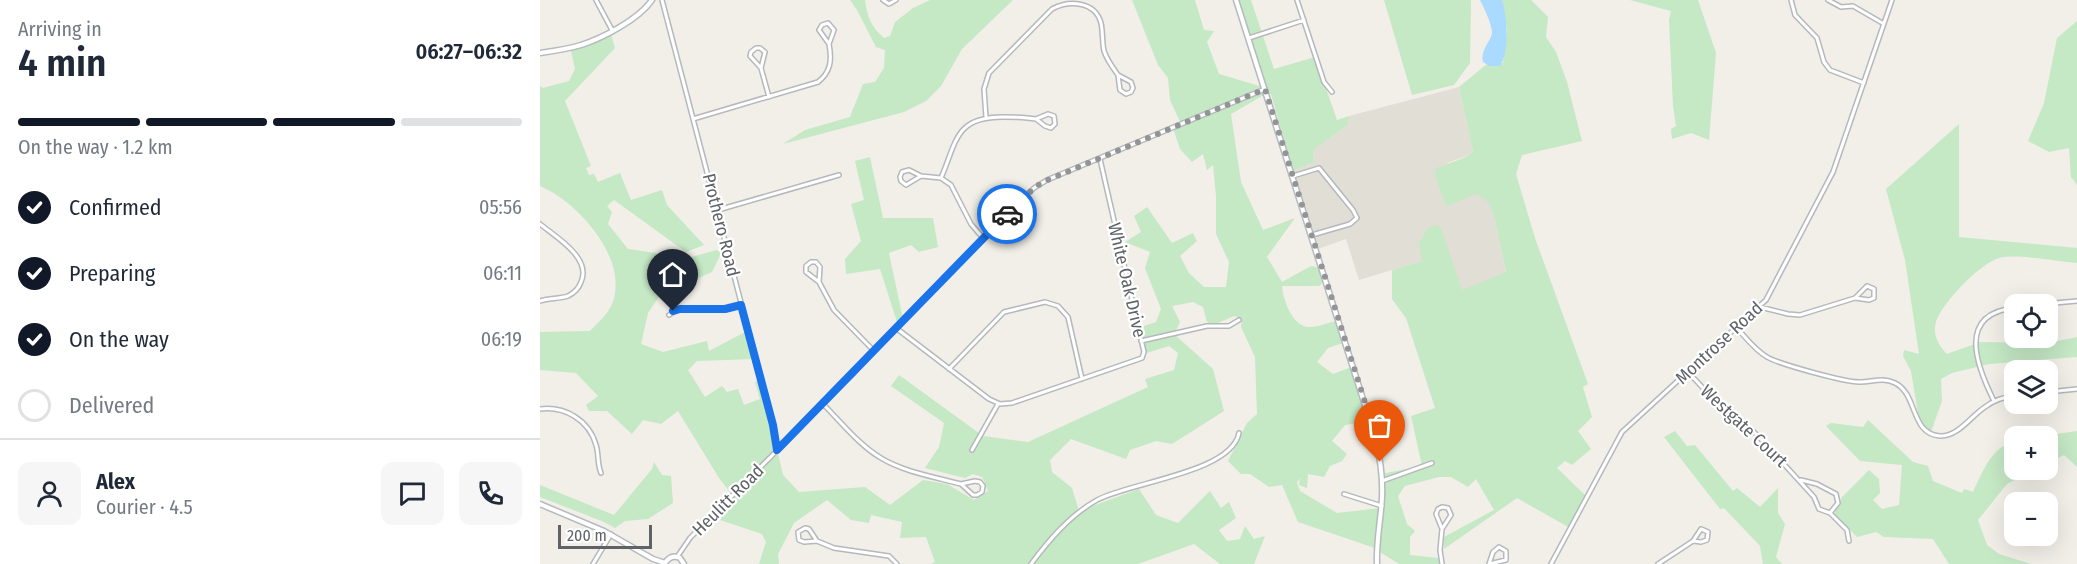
<!DOCTYPE html>
<html lang="en">
<head>
<meta charset="utf-8">
<style>
	:root { --surface:#fff; --page:#f6f6f7; --text:#1f2937; --muted:#747a83; --line:#e0e1e3; --accent:#111827 }
	body { margin:0; font-family:"Fira Sans Condensed",sans-serif; background:var(--page); color:var(--text); height:100vh; display:flex; flex-direction:column; font-size:22px; white-space:nowrap }
	* { box-sizing:border-box; margin:0 }
	p { font-size:20px; color:var(--muted) }
	.icon { flex:none; width:33px; height:33px; fill:none; stroke:currentColor; stroke-width:2; stroke-linecap:round; stroke-linejoin:round }
	.map { position:relative; flex:1; overflow:hidden }
	.drawer { display:flex; flex-direction:column; background:var(--surface); width:540px }
	.drawer>* { flex:none }
	.fabs { position:absolute; left:1464px; top:294px; display:grid; gap:12px }
	.fabs a { display:grid; place-items:center; width:54px; height:54px; border-radius:12px; background:var(--surface); box-shadow:0 6px 24px #0002; font-size:30px }
	.scale { position:absolute; left:18px; bottom:15px; width:94px; box-sizing:border-box; padding-left:6px; border:3px solid #5f6368; border-top:0; font-size:16px; line-height:21px; white-space:nowrap; color:#5f6368; -webkit-text-stroke:4px #fff; paint-order:stroke }
	.pin { position:absolute; display:grid; place-items:center; width:51px; height:51px; color:#fff; margin:-62px -26px; border-radius:50% 50% 50% 0; rotate:-45deg; box-shadow:0 0 6px #0007 }
	.pin .icon { rotate:45deg }
	.courier { position:absolute; display:grid; place-items:center; width:60px; height:60px; margin:-30px; border:4px solid #1a73e8; border-radius:50%; background:#fff; color:#222; box-shadow:0 2px 8px #0007 }
	.head em { font-style:normal; font-weight:600 }
	.head div { display:flex; flex-direction:column-reverse }
	.head { display:flex; align-items:center; justify-content:space-between; height:102px; padding:0 18px }
	h1 { font-size:39px; font-weight:600; line-height:45px }
	.bar { display:grid; grid-template-columns:repeat(4,1fr); gap:9px 6px; align-content:center; height:72px; padding:0 18px }
	.bar i { height:8px; border-radius:4px; background:var(--line) }
	.bar .active { background:var(--accent) }
	.bar p { grid-column:span 4 }
	.line { display:flex; align-items:center; gap:15px; padding:0 18px; border-top:2px solid var(--line) }
	.line div { flex:1 }
	.round { display:grid; place-items:center; flex:none; width:63px; height:63px; border-radius:12px; background:var(--page) }
	ol { padding:0 18px; list-style:none }
	li { display:flex; align-items:center; gap:18px; height:66px }
	li p { margin-inline-start:auto }
	li .icon { padding:6px; border-radius:50%; background:var(--accent); color:#fff; stroke-width:4 }
	li:last-child { color:var(--muted) }
	li i { width:33px; height:33px; border:3px solid var(--line); border-radius:50% }
	main { display:flex; flex:1; min-height:0 }
	.map>svg:first-child { display:block }
	.education { fill:#e1ded6 }
	.green { fill:#c5e8c5 }
	.water { fill:#aadaff }
	.lines { fill:none; stroke-linecap:round; stroke-linejoin:round }
	.street-casing { stroke:#b5b8bc; stroke-width:6 }
	.secondary-casing { stroke:#b6babf; stroke-width:7 }
	.street { stroke:#fff; stroke-width:3 }
	.secondary { stroke:#fff; stroke-width:4 }
	.done { stroke:#929495; stroke-width:6; stroke-dasharray:0 10.8 }
	.route { stroke:#1a73e8; stroke-width:8 }
	.labels { text-anchor:middle; stroke-width:4.5; stroke-linejoin:round; paint-order:stroke }
	.street-label { font-size:18px; fill:#5f6368; stroke:#fff }
</style>
</head>
<body>
<main>
<section class="drawer">
<div class="head"><div><h1>4 min</h1><p>Arriving in</p></div><em>06:27–06:32</em></div>
<div class="bar"><i class="active"></i><i class="active"></i><i class="active"></i><i></i><p>On the way · 1.2 km</p></div>
<ol>
<li><svg class="icon" aria-label="check" viewBox="0 0 24 24"><path d="M5 12l5 5 9-10"/></svg>Confirmed<p>05:56</p></li>
<li><svg class="icon" aria-label="check" viewBox="0 0 24 24"><path d="M5 12l5 5 9-10"/></svg>Preparing<p>06:11</p></li>
<li><svg class="icon" aria-label="check" viewBox="0 0 24 24"><path d="M5 12l5 5 9-10"/></svg>On the way<p>06:19</p></li>
<li><i></i>Delivered</li>
</ol>
<div class="line" style="height:108px"><a class="round"><svg class="icon" aria-label="person" viewBox="0 0 24 24"><circle cx="12" cy="8" r="4"/><path d="M4 21q1-7 8-7t8 7"/></svg></a><div><b>Alex</b><p>Courier · 4.5</p></div><a class="round"><svg class="icon" aria-label="chat" viewBox="0 0 24 24"><path d="M4 5h16v11H9l-5 4z"/></svg></a><a class="round"><svg class="icon" aria-label="phone" viewBox="0 0 24 24"><path d="M5 4h4l2 5-3 2q2 4 5 5l2-3 5 2v4C11 20 4 13 5 4z"/></svg></a></div>
</section>
<div class="map">
<svg width="1537" height="564" viewBox="0 0 1537 564">
	<rect width="100%" height="100%" fill="#f1efe8"/>
	<path class="education" d="M919,87L933,152L930,155L907,163L937,194L948,201L954,216L966,273L922,291L882,261L819,280L806,239L778,249L753,171L774,162L773,150L808,125L809,116Z"/>
	<path class="green" d="M310,0H325C327,16 331,27 344,38L350,36L355,22L373,8L390,0H473L422,49L401,86L386,101L364,112L243,144L265,130L310,117L323,84L335,82L344,68L345,50L336,47L317,10Z
		M592,0H655L664,30L674,31L667,42L679,74L723,87L694,0H711L734,69L775,57L797,120L809,116L808,125L773,150L774,162L753,171L731,94L722,96L691,114L701,182L723,230L755,218L727,257L742,282L771,266L781,268L785,280L779,286H742C743,300 753,328 770,327C780,327 790,322 799,320L806,342L788,348L777,362L793,374L814,366L829,421L805,425L792,441L807,454L802,461L790,466L784,477L768,474L767,488L759,485L760,478L757,483L760,491L797,513L841,508V474L882,466L871,416L895,408L866,318L852,299V270L882,261L879,243L888,228L896,225L901,228L922,290L966,272L954,216L948,202L937,194L906,206L896,178L895,169C906,163 925,160 933,152L919,87L947,64L963,63L967,31L962,0H991L1008,17L1006,37L1016,52L1027,82L1042,141L982,155L976,174L995,238L1048,384L1043,387L1052,417L1038,431L1051,449L1032,465L1025,461L1017,468L1046,496L1030,528L977,498L904,549V537L954,510L936,479L928,487L911,477H899L865,486L858,496L867,524L875,531L870,537V555L898,558L900,564H859L832,547L758,522L742,485L729,487L710,474H701L688,461L707,423L717,414L715,357L701,327L702,319L694,316L673,325L667,322L663,307L653,302L632,306L640,322L634,334L673,369L684,411L632,444L616,441L590,450L586,459L531,439L510,460L512,472L532,488L539,511L599,489L616,515L638,523L670,491L681,508L689,502L696,518L679,530L687,541L700,539L705,526L714,539L725,536L714,564H680L654,544L598,564H391L395,562L386,537L360,538L362,522L331,515L329,523L311,520L287,500L254,523L238,554L239,564H219L226,542L222,534L171,517L192,495L179,478L138,411L121,424L103,420L92,434L67,411H49L46,405L58,396L36,373L0,370V332L50,331C61,320 73,310 75,293C82,252 36,201 0,186V86L3,88L29,81L35,69L30,47L70,31L75,48L25,101L51,166L46,168L49,175L54,174L58,182L80,173L91,200L122,190L127,205L164,245L146,252L74,200L67,206L72,212L68,224L88,249L116,253L126,264L177,250L181,253L172,272L138,287L133,278H125L118,286L120,295L108,313L101,344L123,352L167,341L169,351L207,331L215,359L157,361L148,370L165,397L182,386L187,392L198,389L204,405L220,399L215,382L221,380L243,475L259,492L325,487L350,505L383,480L407,484L434,500L448,491L442,477L433,474L425,478L385,468L399,447L404,423L351,386L359,375L443,436L488,442L608,387L605,379L634,370L638,353L629,346L603,354L598,328L616,322L621,309L605,268L610,252L585,242L601,232L594,216L607,207L632,243L653,233L657,241L640,256L649,273L664,287H686L689,262L676,234V196L673,165L667,170L663,154L652,162L640,149L633,128L641,124L630,100L628,78L618,65Z
		M844,0H931L930,63L914,85L872,95Z
		M1090,0H1158L1176,53L1169,140L1151,133L1132,139L1131,129L1136,126L1133,106L1129,20L1131,11Z
		M1537,21V185L1531,177L1529,148L1509,152L1488,141L1504,103L1517,38Z
		M1419,124V237L1537,248V263C1516,261 1483,255 1464,257C1444,258 1402,303 1396,322C1392,335 1399,346 1407,354L1440,342L1508,343L1537,337V357L1449,364L1412,373L1401,379L1402,401L1391,432L1379,419L1371,371L1363,356L1364,350L1379,354L1365,260L1346,189Z
		M330,157L343,218H393L398,247L379,252L371,245L349,253L363,319L358,325L340,269L306,274L305,259L321,241L311,204L324,200L315,161Z
		M1328,420L1373,462L1388,466L1393,481L1422,493L1424,489L1433,492C1442,473 1452,446 1474,442V470H1495L1467,484L1438,520L1447,545L1459,554L1491,564H1409L1393,539L1344,537L1336,532L1317,537L1294,514L1302,497L1329,470L1339,479L1340,493L1333,500L1342,509L1359,505L1362,465L1320,461L1286,426L1291,423L1323,427Z
		M1135,431L1147,446L1155,445L1193,491L1197,488L1220,507L1238,488V513L1245,524L1236,557L1242,564H1223L1220,546L1184,508L1180,509L1124,437Z
		M1537,431V467L1524,455L1508,463V436H1504Z
		M114,462L122,475L131,476L133,503L108,519L85,521L75,528L64,522L0,497V485L74,515L112,469Z"/>
	<path class="water" d="M940,0H962C967,16 970,52 960,66H950L943,62C940,48 953,40 952,31C950,20 945,10 940,0Z"/>
	<g class="lines">
		<defs>
			<path id="street" d="M56,0L72,30
				M122,0L233,425L237,450
				M343,0L349,4L356,0
				M757,0L784,82L792,92
				M1251,0L1255,15L1277,38L1284,62L1290,70L1324,83
				M1288,0L1301,7L1313,6L1344,24
				M288,23L294,30L289,44L279,30L282,25Z
				M709,38L764,20
				M216,48H220L225,52L221,68L210,56L211,52Z
				M221,68L229,97
				M578,75L591,82L593,88L591,92L586,94L580,90Z
				M508,114L514,116L515,124L511,128L505,126L496,119Z
				M446,117L444,89L449,73L512,9C529,0 555,1 561,23C563,32 562,42 564,51C567,60 573,68 578,75
				M153,119L278,82C291,72 292,60 289,44
				M369,170L381,176L366,185L361,181L360,177L362,172Z
				M381,176L401,178L411,185L431,224L443,238
				M753,176L779,168L813,210L817,218L810,224L772,235
				M401,178C417,141 415,117 463,117C474,117 485,117 496,119
				M178,210L299,175
				M0,224C16,237 52,258 41,282C39,288 34,293 28,296C19,299 9,298 0,301
				M271,262H276L280,267L279,282L266,272V266Z
				M279,282L294,310L334,351
				M1327,286L1334,289V298L1329,300L1315,298Z
				M1504,304L1537,301
				M1220,307L1248,314L1260,315L1315,298
				M129,315L140,308L185,309L201,305
				M356,328L449,399L460,404L472,403L602,358L604,352L560,159
				M1197,328C1206,338 1215,350 1227,357C1239,364 1304,382 1319,382C1332,382 1343,377 1355,383C1378,394 1370,434 1400,436C1418,437 1431,416 1445,407C1454,400 1464,397 1474,396
				M601,341L667,326H689L699,320
				M409,369L464,312L505,302L518,306L528,317L542,379
				M1148,372L1191,418L1212,430L1221,439L1274,497L1279,509L1290,513L1307,530L1309,541
				M1508,392L1537,389
				M1454,401C1436,365 1417,314 1474,308
				M283,404C301,422 319,445 341,458C364,472 395,477 421,484
				M0,409C25,406 49,420 56,445C59,454 57,464 61,473
				M432,450L458,404
				M1261,480L1277,484L1296,494L1298,503L1290,513
				M435,481L440,482L443,486L442,492L437,495H433L421,484Z
				M842,481L892,463
				M804,494L842,506
				M902,507L908,508L911,515L902,529L896,514L898,509Z
				M265,528L269,529L277,541L264,542L259,540L258,532Z
				M902,529L900,550L902,564
				M1161,529L1168,532L1167,540L1161,542L1153,541Z
				M277,541L294,548L349,556L357,564
				M959,547L966,551V560L949,564L953,552Z
				M137,557L150,538L313,374L379,303L494,188L507,180L725,89
				M53,564L71,534
				M491,564C509,540 530,515 557,500C590,482 691,473 699,433
				M1011,564L1082,432L1226,300L1293,172L1352,0
				M1118,564L1153,541"/>
			<path id="secondary" d="M696,0L836,440C840,458 843,477 842,497C841,519 836,541 837,564
				M0,53C14,51 28,49 41,45C63,38 99,19 112,0
				M0,504L64,531L113,559L125,563
				M125,563C129,557 134,555 140,558L144,564"/>
		</defs>
		<use href="#street" class="street-casing"/>
		<use href="#secondary" class="secondary-casing"/>
		<use href="#street" class="street"/>
		<use href="#secondary" class="secondary"/>
	</g>
	<g class="lines">
		<path class="done" d="M467,214L494,188L503,182L725,89L824,399L840,462"/>
		<path class="route" d="M133,311L140,309H185L201,305L233,425L237,450L467,214"/>
	</g>
	<g class="labels">
		<g class="street-label">
			<text transform="translate(181 225) rotate(76)" y="6">Prothero Road</text>
			<text transform="translate(587 280) rotate(77)" y="6">White Oak Drive</text>
			<text transform="translate(1179 343) rotate(-43)" y="6">Montrose Road</text>
			<text transform="translate(1204 426) rotate(43)" y="6">Westgate Court</text>
			<text transform="translate(188 500) rotate(-45)" y="6">Heulitt Road</text>
		</g>
	</g>
</svg>
<div class="fabs">
<a><svg class="icon" aria-label="locate" viewBox="0 0 24 24"><circle cx="12" cy="12" r="6"/><path d="M12 2v4M12 18v4M2 12h4M18 12h4"/></svg></a>
<a><svg class="icon" aria-label="layers" viewBox="0 0 24 24"><path d="M12 4l9 5-9 5-9-5zM3 14l9 5 9-5"/></svg></a>
<a>+</a>
<a>−</a>
</div>
<div class="scale">200 m</div>
<div class="pin" style="left:840px;top:462px;background:#ea580c"><svg class="icon" aria-label="bag" viewBox="0 0 24 24"><path d="M5 8h14l-1 12H6zM9 8a3 3 0 0 1 6 0"/></svg></div>
<div class="pin" style="left:133px;top:311px;background:#1f2937"><svg class="icon" aria-label="home" viewBox="0 0 24 24"><path d="M3 11l9-7 9 7M6 9v11h12V9"/></svg></div>
<div class="courier" style="left:467px;top:214px"><svg class="icon" aria-label="car" viewBox="0 0 24 24"><path d="M5 17H2v-5l4-1 3-4h7l3 4 3 1v5h-3M9 17h6M6 11h13"/><circle cx="7" cy="17" r="2"/><circle cx="17" cy="17" r="2"/></svg></div>
</div>
</main>
</body>
</html>
